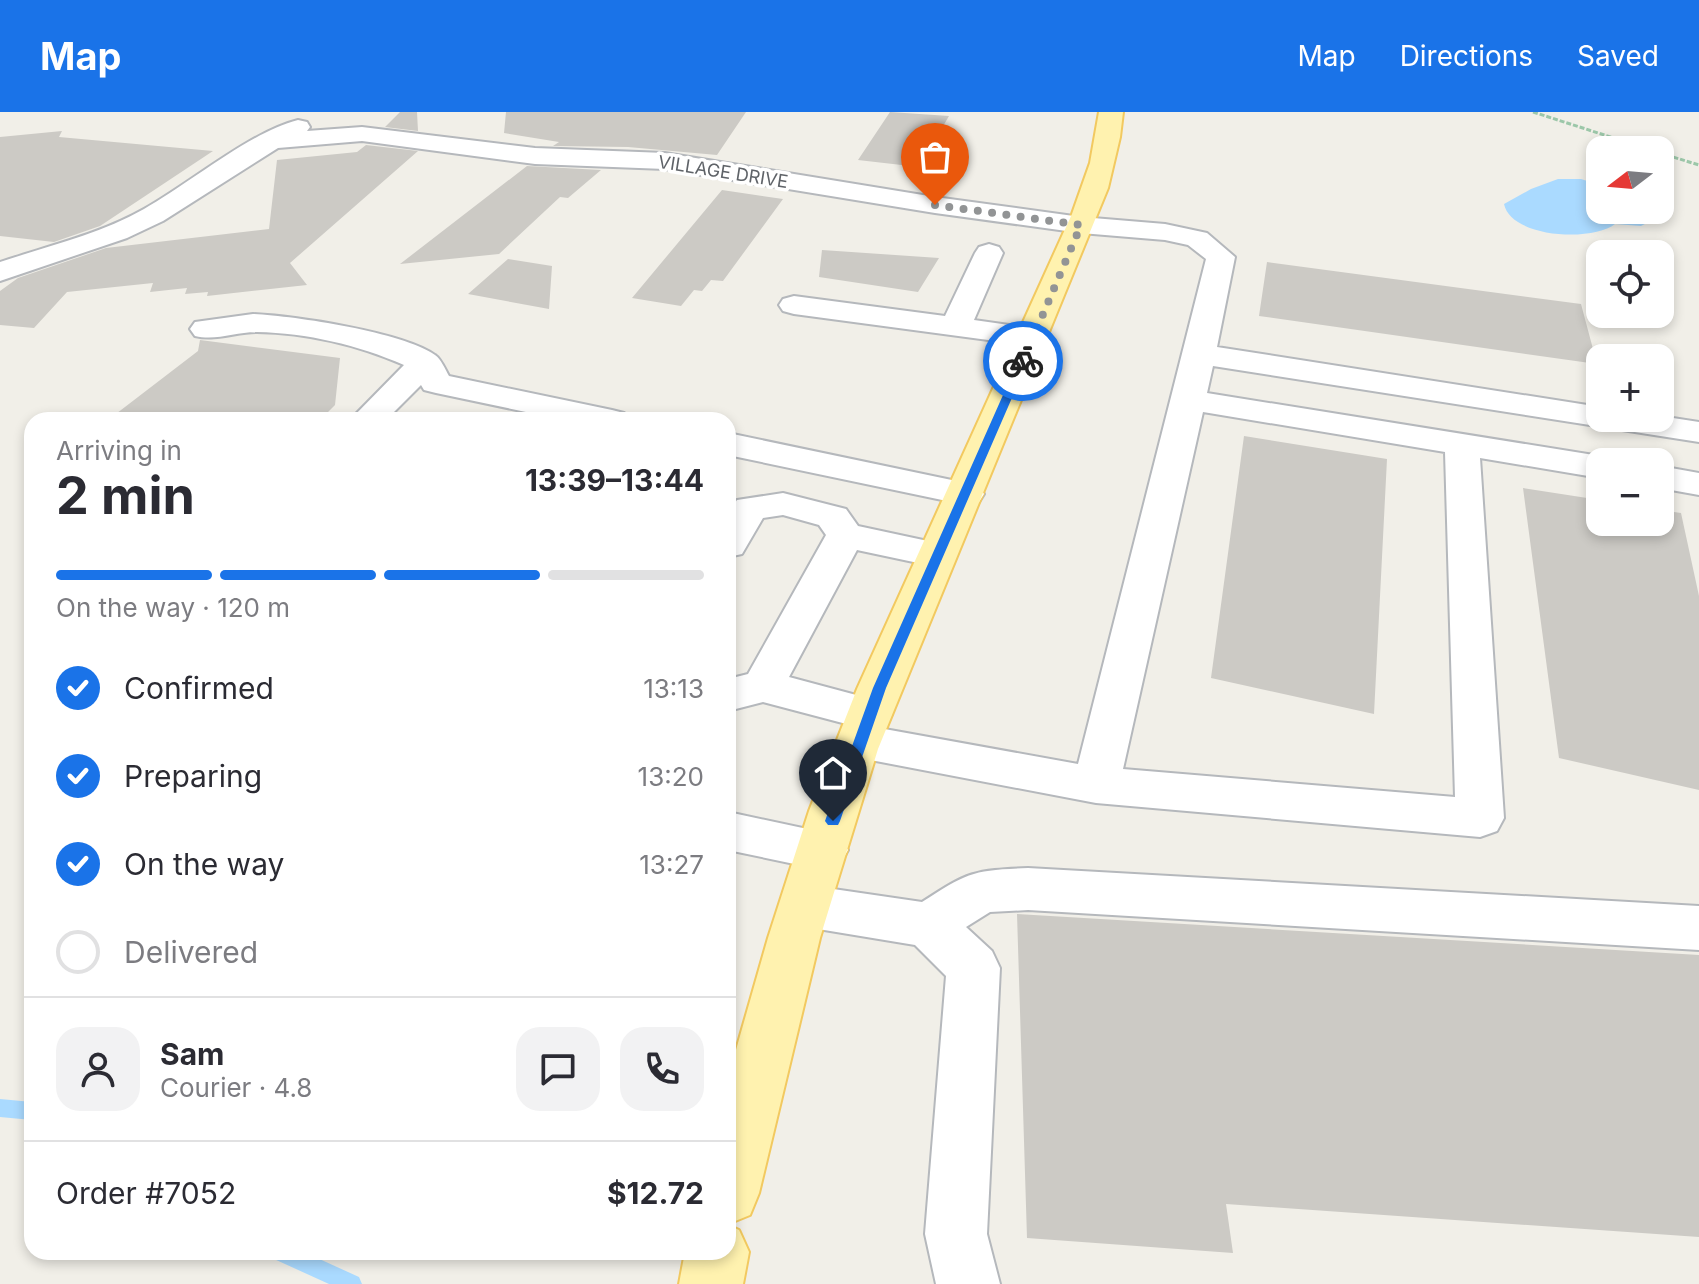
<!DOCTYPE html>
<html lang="en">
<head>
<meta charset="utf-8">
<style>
	:root { --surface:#fff; --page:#f2f2f3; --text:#2b2b33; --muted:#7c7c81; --line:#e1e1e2; --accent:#1a73e8 }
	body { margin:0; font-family:Inter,sans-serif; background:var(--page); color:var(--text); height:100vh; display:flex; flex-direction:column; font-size:30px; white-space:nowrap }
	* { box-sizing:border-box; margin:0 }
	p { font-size:26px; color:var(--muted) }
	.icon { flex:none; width:44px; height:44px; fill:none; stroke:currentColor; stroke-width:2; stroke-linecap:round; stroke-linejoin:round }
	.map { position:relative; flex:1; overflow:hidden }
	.sheet { position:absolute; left:24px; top:300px; width:712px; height:848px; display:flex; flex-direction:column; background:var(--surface); border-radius:24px; box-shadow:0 4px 12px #0003 }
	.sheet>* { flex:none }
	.needle { width:52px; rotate:254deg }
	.fabs { position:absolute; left:1586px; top:24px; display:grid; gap:16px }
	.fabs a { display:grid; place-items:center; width:88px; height:88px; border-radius:16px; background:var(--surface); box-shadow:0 4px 12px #0003; font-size:40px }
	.pin { position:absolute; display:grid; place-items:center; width:68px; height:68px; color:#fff; margin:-82px -34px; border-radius:50% 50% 50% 0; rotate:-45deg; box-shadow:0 0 8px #0007 }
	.pin .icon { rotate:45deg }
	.courier { position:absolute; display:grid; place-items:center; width:80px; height:80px; margin:-40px; border:6px solid #1a73e8; border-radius:50%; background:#fff; color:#222; box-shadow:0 2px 10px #0007 }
	.summary em { font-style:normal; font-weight:700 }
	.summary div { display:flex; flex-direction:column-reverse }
	.summary { display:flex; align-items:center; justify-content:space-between; height:136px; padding:0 32px }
	h1 { font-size:52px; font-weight:700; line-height:60px }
	.bar { display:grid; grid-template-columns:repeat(4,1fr); gap:12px 8px; align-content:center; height:96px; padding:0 32px }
	.bar i { height:10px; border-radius:6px; background:var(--line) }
	.bar .active { background:var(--accent) }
	.bar p { grid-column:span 4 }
	.line { display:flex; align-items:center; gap:20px; padding:0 32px; border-top:2px solid var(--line) }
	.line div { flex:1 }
	.round { display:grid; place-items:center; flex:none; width:84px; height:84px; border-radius:24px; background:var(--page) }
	ol { padding:0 32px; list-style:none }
	li { display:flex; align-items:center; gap:24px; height:88px }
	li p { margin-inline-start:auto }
	li .icon { padding:8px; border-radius:50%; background:var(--accent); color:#fff; stroke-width:4 }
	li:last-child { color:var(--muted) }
	li i { width:44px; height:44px; border:4px solid var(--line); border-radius:50% }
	header { display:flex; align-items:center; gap:48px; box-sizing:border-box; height:112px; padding:0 40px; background:var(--accent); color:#fff }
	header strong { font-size:38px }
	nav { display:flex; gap:44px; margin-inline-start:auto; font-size:28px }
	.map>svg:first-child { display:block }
	.water { fill:#aadaff }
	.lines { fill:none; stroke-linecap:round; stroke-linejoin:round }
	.stream { fill:#aadaff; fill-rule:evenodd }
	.building { fill:#cccac5 }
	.minor-casing { stroke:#b5b8bc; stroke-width:4 }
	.major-casing { stroke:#f2c960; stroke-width:4 }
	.path { stroke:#9cc7a9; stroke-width:3; stroke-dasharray:5 2; stroke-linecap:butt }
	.minor { fill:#fff; fill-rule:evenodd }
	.major { fill:#fff2af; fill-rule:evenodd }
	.route { fill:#1a73e8 }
	.done { stroke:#929495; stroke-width:8; stroke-dasharray:0 14.4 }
	.labels { text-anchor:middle; stroke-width:7; stroke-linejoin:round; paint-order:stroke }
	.far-street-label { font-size:18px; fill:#5f6368; stroke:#fff }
</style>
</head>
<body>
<header>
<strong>Map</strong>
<nav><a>Map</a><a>Directions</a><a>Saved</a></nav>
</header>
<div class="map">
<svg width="1699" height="1172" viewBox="0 0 1699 1172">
	<rect width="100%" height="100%" fill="#f1efe8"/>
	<path class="water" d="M1558,67H1581L1600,73V98H1655L1662,103L1641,114L1615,112C1593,130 1511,126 1504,92L1531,77Z"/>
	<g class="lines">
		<path class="stream" d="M0,987L32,990V1008L0,1005Z
			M271,1140H304L359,1165L362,1172H329L274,1147Z"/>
	</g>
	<path class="building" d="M400,0H417L418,19L385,15Z
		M506,0H746L717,43L628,35L553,34L559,30L504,21Z
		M890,0L949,4L919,55L858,48Z
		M62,19L59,25L213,39L100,114L54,130L0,124V25Z
		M366,33L418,39L290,151L307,173L207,184L208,180L185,182L187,176L150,180L153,171L67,180L34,216L0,213V179L18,166L106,136L269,117L277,48L357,40Z
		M527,54L601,58L568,86L560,85L499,142L400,152Z
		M722,78L783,87L723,169L711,168L702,179L694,178L681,194L632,186Z
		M822,138L939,146L918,180L819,165Z
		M508,147L552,154L549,197L468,182Z
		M1267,150L1581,192L1597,252L1259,204Z
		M200,228L340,246L335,293L320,308H108L198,239Z
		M1244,324L1387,347L1374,602L1211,566Z
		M1523,376L1600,388V410H1660V398L1681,401L1699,484V678L1559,646Z
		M1017,802L1699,843V1125L1226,1092L1233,1141L1027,1126Z"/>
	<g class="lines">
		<defs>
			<path id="minor" d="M298,8L307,10L310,15L307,19L362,15L535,36L665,41L935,85L1081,105L1165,112L1207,121L1235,145L1217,235L1600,295V306L1660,304L1699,310V330L1213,254L1207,281L1600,344L1615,350H1600V366L1480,346L1504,706L1497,719L1480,725L1096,691L860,646L844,641L837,629L844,617L854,614L763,590L728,599V567L748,562L826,423L819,413L783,403L763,406L742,442L728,445V401L737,388L783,381L846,397L858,414L951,434L957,443L951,452L937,455L857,438L789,565L886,591L892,602L886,613L879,616L1078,652L1206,147L1188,133L1165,128L1081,121L935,101L665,57L535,52L362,29L278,36L163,109L127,126L0,169V150C48,134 100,122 144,97C189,72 250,20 298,8ZM1203,300L1445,340L1455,685L1123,657Z
				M989,132L999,135L1003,141L974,208L1044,218L1049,225L1044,232L1033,234L794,202L783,199L779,193L783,187L794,184L945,204L975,141L979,135Z
				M253,202C294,204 403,220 435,243C441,247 445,257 449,264L612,298L624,301L629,308H564L436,281L424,278L421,273L386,308H350L404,253C358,233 307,221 257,220C236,220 216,229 195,224L190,217L195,210Z
				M728,321L966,371L979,374L984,382L979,390L966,393L728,343Z
				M1660,354L1699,361V383L1660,376Z
				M728,700L840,724L848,738L840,752L823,758L728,738Z
				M1028,756L1699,794V838L1028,798L990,800L966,815L992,839L1000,856L987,1122L1000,1172H936L925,1122L946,864L915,833L806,815L788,809L780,794L788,779L806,773L922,790C968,760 973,758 1028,756Z"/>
			<path id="major" d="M1099,0H1123L1120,25L1108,76L878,637L820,826L759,1081L750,1103L728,1112V966L768,826L809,699L857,577L1072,102L1090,51Z
				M728,1113L739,1118L749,1140L743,1172H679L685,1140H728Z"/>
		</defs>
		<use href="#minor" class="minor-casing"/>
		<use href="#major" class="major-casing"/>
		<path class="path" d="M1533,0L1651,38
			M1660,41L1699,53"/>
		<use href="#minor" class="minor"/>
		<use href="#major" class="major"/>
	</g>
	<path class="route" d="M1019,247L1028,249L886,576L840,709L838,713H828L825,709L873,576Z"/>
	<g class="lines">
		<path class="done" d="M935,93L1081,113L1023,249"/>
	</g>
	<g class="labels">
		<g class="far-street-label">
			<text transform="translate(723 60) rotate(9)" y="6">VILLAGE DRIVE</text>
		</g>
	</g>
</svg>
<div class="fabs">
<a><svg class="needle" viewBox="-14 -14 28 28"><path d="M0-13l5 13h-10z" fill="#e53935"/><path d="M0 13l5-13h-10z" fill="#7c7c81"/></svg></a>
<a><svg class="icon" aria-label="locate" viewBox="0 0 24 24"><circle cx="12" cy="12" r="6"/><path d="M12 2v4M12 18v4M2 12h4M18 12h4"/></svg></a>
<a>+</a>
<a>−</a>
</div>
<div class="pin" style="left:935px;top:93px;background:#ea580c"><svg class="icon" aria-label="bag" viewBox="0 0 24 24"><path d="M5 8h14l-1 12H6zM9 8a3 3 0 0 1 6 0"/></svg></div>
<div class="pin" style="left:833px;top:709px;background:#1f2937"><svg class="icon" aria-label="home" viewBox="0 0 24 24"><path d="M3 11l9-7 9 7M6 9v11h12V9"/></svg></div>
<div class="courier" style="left:1023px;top:249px"><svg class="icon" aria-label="bike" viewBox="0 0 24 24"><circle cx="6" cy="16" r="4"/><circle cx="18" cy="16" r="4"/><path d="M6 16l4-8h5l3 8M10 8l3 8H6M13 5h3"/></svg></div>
<section class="sheet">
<div class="summary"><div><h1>2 min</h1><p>Arriving in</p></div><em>13:39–13:44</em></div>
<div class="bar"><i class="active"></i><i class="active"></i><i class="active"></i><i></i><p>On the way · 120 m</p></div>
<ol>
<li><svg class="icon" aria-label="check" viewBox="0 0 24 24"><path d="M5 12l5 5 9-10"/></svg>Confirmed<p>13:13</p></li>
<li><svg class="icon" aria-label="check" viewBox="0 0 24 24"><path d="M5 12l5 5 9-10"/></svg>Preparing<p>13:20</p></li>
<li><svg class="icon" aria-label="check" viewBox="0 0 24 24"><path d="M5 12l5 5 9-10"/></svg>On the way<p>13:27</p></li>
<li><i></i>Delivered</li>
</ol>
<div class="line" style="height:144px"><a class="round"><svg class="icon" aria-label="person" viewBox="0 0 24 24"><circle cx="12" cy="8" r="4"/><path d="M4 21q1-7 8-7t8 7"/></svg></a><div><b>Sam</b><p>Courier · 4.8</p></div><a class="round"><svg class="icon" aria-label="chat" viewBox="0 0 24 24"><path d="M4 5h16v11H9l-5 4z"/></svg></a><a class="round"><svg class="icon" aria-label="phone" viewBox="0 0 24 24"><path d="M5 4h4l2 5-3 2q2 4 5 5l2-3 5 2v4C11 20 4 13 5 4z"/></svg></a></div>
<div class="line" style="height:104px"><div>Order #7052</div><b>$12.72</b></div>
</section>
</div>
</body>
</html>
